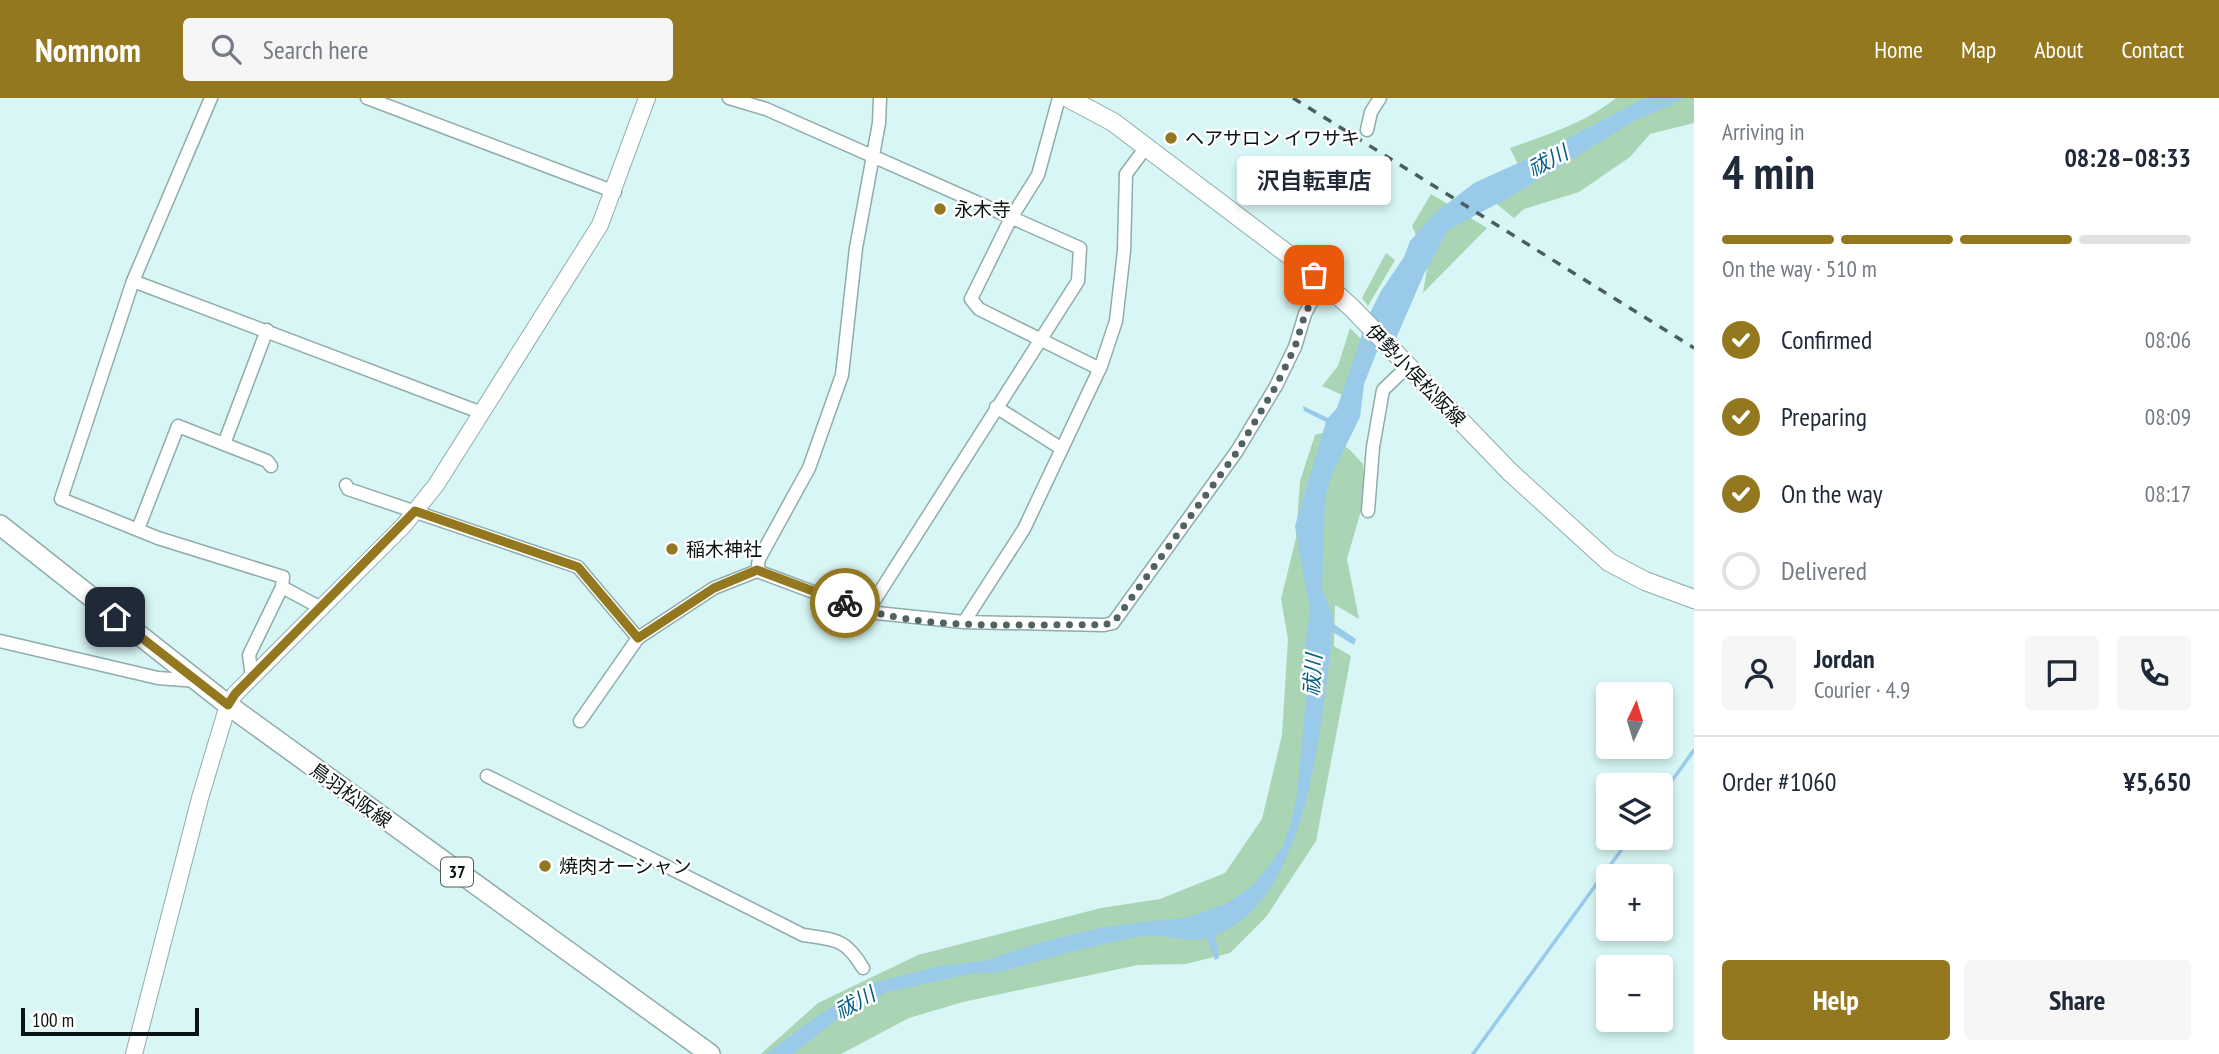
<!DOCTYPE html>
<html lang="en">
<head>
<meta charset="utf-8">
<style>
	:root { --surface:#fff; --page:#f6f6f7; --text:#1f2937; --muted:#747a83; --line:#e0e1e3; --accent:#93781f }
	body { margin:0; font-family:"PT Sans Narrow","Noto Sans JP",sans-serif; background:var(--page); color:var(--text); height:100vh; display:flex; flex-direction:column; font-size:26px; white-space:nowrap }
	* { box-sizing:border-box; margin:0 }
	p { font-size:23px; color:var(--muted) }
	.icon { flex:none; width:38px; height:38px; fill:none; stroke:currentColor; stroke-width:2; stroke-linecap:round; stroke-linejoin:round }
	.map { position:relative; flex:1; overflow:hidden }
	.drawer { display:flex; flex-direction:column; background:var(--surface); width:525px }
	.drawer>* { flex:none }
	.needle { width:46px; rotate:4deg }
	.buttons { position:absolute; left:1596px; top:584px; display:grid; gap:14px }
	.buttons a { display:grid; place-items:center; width:77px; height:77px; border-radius:7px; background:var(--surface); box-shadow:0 4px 10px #0003; font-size:35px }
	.scale { position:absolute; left:21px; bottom:18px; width:178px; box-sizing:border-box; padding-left:7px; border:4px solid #081313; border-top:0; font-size:19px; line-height:24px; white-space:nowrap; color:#081313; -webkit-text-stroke:5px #fff; paint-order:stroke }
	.pin { position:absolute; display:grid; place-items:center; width:60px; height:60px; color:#fff; margin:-30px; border-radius:14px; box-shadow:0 4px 10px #0006 }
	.courier { position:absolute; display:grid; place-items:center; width:70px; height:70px; margin:-35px; border:5px solid #93781f; border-radius:50%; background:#fff; color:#222; box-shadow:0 2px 9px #0007 }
	.bubble { position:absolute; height:49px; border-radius:7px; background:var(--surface); box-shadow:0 4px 10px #0003; font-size:23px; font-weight:600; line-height:49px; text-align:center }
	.summary em { font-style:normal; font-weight:600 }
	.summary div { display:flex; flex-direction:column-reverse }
	.summary { display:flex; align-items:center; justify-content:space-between; height:119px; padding:0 28px }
	h1 { font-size:46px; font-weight:600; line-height:52px }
	.bar { display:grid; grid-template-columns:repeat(4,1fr); gap:10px 7px; align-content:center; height:84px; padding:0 28px }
	.bar i { height:9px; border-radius:5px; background:var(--line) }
	.bar .on { background:var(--accent) }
	.bar p { grid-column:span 4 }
	.line { display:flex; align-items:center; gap:18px; padding:0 28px; border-top:2px solid var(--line) }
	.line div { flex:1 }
	.round { display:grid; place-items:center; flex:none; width:74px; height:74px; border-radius:7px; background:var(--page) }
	ol { padding:0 28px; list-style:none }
	li { display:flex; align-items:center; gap:21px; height:77px }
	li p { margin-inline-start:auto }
	li .icon { padding:7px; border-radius:50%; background:var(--accent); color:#fff; stroke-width:4 }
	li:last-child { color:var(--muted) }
	li i { width:38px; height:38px; border:4px solid var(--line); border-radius:50% }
	.cta { display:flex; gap:14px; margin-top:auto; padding:14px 28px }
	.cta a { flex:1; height:80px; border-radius:7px; background:var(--accent); color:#fff; font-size:28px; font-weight:600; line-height:80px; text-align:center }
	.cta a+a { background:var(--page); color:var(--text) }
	header { display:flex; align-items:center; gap:42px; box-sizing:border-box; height:98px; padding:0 35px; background:var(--accent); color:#fff }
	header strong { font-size:33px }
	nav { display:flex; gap:38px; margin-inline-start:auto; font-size:24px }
	.search { width:490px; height:63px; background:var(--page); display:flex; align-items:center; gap:18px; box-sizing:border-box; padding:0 24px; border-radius:7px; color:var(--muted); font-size:26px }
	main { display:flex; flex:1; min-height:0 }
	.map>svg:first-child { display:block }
	.green { fill:#aad5b5 }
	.water { fill:#99cae9 }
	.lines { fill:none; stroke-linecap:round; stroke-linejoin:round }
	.stream { stroke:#99cae9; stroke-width:3.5 }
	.minor-casing { stroke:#8facab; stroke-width:15 }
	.tertiary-casing { stroke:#8facab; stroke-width:18 }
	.secondary-casing { stroke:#8facab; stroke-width:20 }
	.primary-casing { stroke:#8facab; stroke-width:22 }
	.minor { stroke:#fff; stroke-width:12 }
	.tertiary { stroke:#fff; stroke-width:16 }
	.secondary { stroke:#fff; stroke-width:18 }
	.primary { stroke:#fff; stroke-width:19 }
	.rail { stroke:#4c5d5d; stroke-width:3.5; stroke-dasharray:9 9; stroke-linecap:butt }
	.done { stroke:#506262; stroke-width:7; stroke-dasharray:0 12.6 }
	.route { stroke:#93781f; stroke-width:9 }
	.poi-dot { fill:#93781f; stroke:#fff; stroke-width:2.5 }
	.labels { text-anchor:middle; stroke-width:5; stroke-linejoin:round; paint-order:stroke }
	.shield { fill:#fff; stroke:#525a5a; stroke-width:2 }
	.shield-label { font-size:18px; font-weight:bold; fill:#081313 }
	.poi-label { font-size:19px; fill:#081313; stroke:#fff; text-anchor:start }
	.street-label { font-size:19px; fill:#081313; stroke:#fff }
	.water-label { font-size:21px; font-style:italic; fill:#045f86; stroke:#fff }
</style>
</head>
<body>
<header>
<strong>Nomnom</strong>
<div class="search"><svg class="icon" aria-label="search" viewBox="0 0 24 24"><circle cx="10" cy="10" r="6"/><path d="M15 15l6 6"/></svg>Search here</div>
<nav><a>Home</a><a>Map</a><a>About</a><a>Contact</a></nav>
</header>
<main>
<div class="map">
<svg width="1694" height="956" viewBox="0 0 1694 956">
	<rect width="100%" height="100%" fill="#d7f6f5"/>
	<path class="green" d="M1616,0H1694V25L1650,36L1630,59L1579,94L1524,111L1514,120L1494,104L1528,87L1510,50C1547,37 1585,25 1616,0Z
		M1431,96L1487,130L1423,195L1428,164L1412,128Z
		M1386,155L1395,162L1368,208L1362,200Z
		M1350,230L1363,243L1345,298L1322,288L1338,268Z
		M1321,335L1349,351L1363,366L1365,399L1347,461L1359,521L1335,507L1334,548L1351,558L1316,743L1266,819L1230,855L1186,866L1138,867L963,904L909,920L841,956H761L818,905L918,857L1101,810L1160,801L1225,775L1262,721L1282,637L1288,541L1281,501L1296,440L1300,383L1315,337Z"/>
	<path class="water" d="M1645,0H1687L1634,23L1517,95L1448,132L1424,176L1394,245L1378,251L1364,286L1360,319L1332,376L1325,401L1322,492L1333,517L1332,525L1356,541L1354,547L1331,533V551C1319,634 1308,802 1215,837L1219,860L1215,862L1207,840C1186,846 1167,835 1143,838C1094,846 1044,862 996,875H974L887,894L836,922L793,956H766L820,916L877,884L940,868L983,863L1049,842L1104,829L1189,819L1225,806L1254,787L1283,748L1291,724L1297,697L1309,569L1304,560L1310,512L1295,428L1326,324L1304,313L1303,308L1328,320L1337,310L1368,219L1381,193L1404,159L1410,143L1434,116L1474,85L1534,58Z"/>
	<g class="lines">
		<path class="stream" d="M1661,698L1694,652
			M1473,956L1630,740"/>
		<defs>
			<path id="minor" d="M211,0L133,183L61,401L158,440L283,479L282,489L249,557L252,579
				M367,0L615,94
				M729,0L766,11L1080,150L1078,183L867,514
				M1059,0L1038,77L1011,120L971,201L979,211L1100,271
				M1367,32L1371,14L1380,0
				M133,183L482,315
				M996,309L1062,351
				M224,346L267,232
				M346,387L348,391L578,469L638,540
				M1368,413L1373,349L1383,292L1408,268
				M138,431L178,328L267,363L271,368
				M757,473L759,461L809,370L842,277L856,150L879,25L880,0
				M282,489L321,510
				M964,524L1024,431L1101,268L1116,223L1124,153L1126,76L1146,49
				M0,543L158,580L197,583
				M580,623L638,540L714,490L757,473L867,514L964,524L1104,527L1113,525L1237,353L1276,288L1295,249L1305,216L1322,184
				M487,678L803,837C836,842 845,840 863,870"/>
			<path id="tertiary" d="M134,956L200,700L228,607L235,596L404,427L436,387L600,127L647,0"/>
			<path id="secondary" d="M1068,0L1113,24L1314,176L1352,210L1510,374L1609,464L1645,483L1694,501"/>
			<path id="primary" d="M0,427L228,607L710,956"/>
		</defs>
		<use href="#minor" class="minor-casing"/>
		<use href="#tertiary" class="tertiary-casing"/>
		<use href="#secondary" class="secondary-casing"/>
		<use href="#primary" class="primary-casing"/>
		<use href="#minor" class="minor"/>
		<use href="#tertiary" class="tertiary"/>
		<use href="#secondary" class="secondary"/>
		<use href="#primary" class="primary"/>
		<path class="rail" d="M1293,0L1694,250"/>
	</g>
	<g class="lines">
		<path class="done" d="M845,505C921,535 1023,525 1104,527L1114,524L1237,354L1276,288L1295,249L1305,216L1322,184L1314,177"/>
		<path class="route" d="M115,519L228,607L235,596L415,413L578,469L638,540L714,490L757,472L845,505"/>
	</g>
	<g class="poi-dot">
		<circle cx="1171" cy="40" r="7"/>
		<circle cx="940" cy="111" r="7"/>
		<circle cx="672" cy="451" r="7"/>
		<circle cx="545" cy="768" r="7"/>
	</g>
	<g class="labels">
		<rect class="shield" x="441" y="759.5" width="32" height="29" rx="5"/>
		<g class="shield-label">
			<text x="457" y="780">37</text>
		</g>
		<g class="poi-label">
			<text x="1185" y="47">ヘアサロン イワサキ</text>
			<text x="954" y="118">永木寺</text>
			<text x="686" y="458">稲木神社</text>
			<text x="559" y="775">焼肉オーシャン</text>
		</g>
		<g class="street-label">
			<text transform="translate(1416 277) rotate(46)" y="7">伊勢小俣松阪線</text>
			<text transform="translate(351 697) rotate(36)" y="7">鳥羽松阪線</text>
		</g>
		<g class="water-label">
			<text transform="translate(1548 63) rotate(-28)" y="7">祓川</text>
			<text transform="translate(1313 577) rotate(-86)" y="7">祓川</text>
			<text transform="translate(855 905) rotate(-29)" y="7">祓川</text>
		</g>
	</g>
</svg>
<div class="buttons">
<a><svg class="needle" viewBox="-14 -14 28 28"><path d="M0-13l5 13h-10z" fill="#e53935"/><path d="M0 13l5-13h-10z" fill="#747a83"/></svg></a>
<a><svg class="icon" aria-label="layers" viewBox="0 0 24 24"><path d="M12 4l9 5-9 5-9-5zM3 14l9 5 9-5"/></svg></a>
<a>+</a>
<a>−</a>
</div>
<div class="scale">100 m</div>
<div class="pin" style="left:1314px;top:177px;background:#ea580c"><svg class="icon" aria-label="bag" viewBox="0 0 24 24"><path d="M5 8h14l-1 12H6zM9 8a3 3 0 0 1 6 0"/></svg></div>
<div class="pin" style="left:115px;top:519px;background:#1f2937"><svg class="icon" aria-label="home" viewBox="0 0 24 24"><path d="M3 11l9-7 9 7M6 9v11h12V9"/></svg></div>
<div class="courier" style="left:845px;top:505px"><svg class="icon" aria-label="bike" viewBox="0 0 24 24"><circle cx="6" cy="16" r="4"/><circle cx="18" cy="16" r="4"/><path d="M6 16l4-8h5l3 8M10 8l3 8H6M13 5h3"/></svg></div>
<div class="bubble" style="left:1237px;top:58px;width:154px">沢自転車店</div>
</div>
<section class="drawer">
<div class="summary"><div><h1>4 min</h1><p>Arriving in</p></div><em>08:28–08:33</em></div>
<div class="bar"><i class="on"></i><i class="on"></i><i class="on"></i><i></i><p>On the way · 510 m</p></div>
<ol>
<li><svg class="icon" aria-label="check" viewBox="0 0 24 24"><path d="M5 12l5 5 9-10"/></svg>Confirmed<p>08:06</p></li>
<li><svg class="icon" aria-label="check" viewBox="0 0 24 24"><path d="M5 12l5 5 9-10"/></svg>Preparing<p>08:09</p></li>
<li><svg class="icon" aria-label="check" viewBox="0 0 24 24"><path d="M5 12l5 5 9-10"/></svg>On the way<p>08:17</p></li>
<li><i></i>Delivered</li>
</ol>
<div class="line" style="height:126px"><a class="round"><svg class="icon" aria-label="person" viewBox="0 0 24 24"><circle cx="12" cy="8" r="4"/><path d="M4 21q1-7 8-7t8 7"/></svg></a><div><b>Jordan</b><p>Courier · 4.9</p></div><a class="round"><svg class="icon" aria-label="chat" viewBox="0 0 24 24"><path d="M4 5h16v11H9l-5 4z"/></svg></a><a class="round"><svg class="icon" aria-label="phone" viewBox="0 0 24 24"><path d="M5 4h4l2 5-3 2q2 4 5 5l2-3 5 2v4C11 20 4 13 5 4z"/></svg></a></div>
<div class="line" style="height:91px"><div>Order #1060</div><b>¥5,650</b></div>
<div class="cta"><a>Help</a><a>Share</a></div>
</section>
</main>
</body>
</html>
